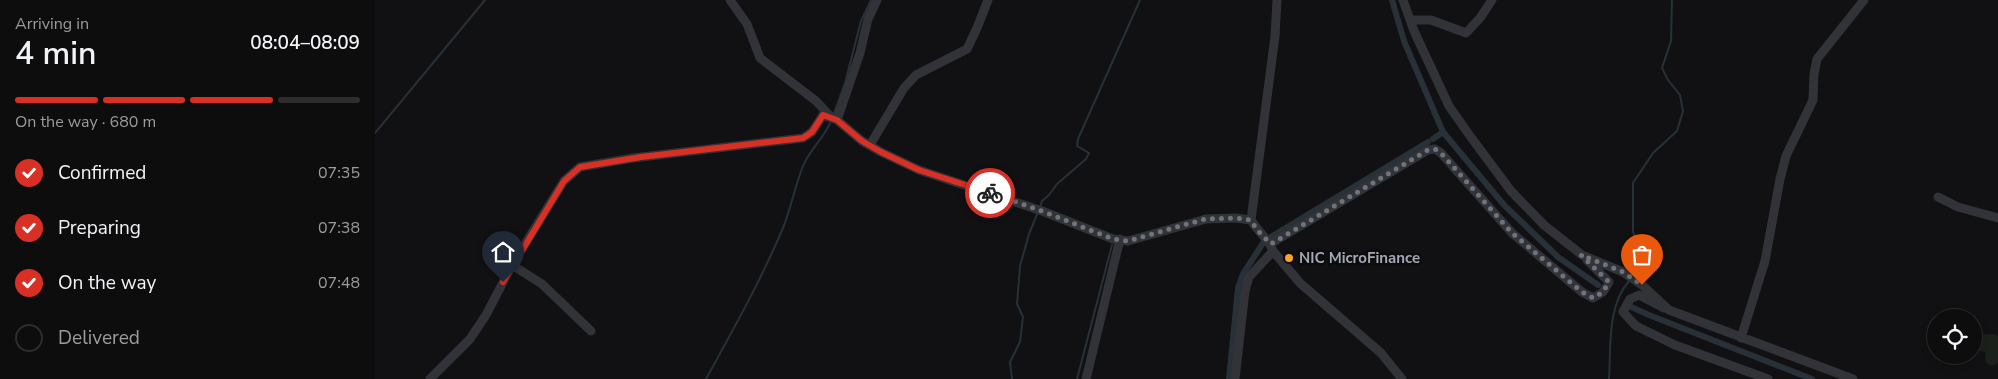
<!DOCTYPE html>
<html lang="en">
<head>
<meta charset="utf-8">
<style>
	:root { --surface:#0d0d0e; --page:#1b1b1c; --text:#f1f3f6; --muted:#9a9c9e; --line:#2d2d2e; --accent:#d93025 }
	body { margin:0; font-family:"Nunito Sans",sans-serif; background:var(--page); color:var(--text); height:100vh; display:flex; flex-direction:column; font-size:19px; white-space:nowrap }
	* { box-sizing:border-box; margin:0 }
	p { font-size:16px; color:var(--muted) }
	.icon { flex:none; width:28px; height:28px; fill:none; stroke:currentColor; stroke-width:2; stroke-linecap:round; stroke-linejoin:round }
	.map { position:relative; flex:1; overflow:hidden }
	.drawer { display:flex; flex-direction:column; background:var(--surface); width:375px }
	.drawer>* { flex:none }
	.tools { position:absolute; left:1552px; top:309px; display:grid; gap:10px }
	.tools a { display:grid; place-items:center; width:55px; height:55px; border-radius:50%; background:var(--surface); box-shadow:0 2px 8px #0003,0 0 0 1px var(--line); font-size:25px }
	.pin { position:absolute; display:grid; place-items:center; width:42px; height:42px; color:#fff; margin:-51px -21px; border-radius:50% 50% 50% 0; rotate:-45deg; box-shadow:0 0 5px #0007 }
	.pin .icon { rotate:45deg }
	.courier { position:absolute; display:grid; place-items:center; width:50px; height:50px; margin:-25px; border:4px solid #d93025; border-radius:50%; background:#fff; color:#222; box-shadow:0 1px 6px #0007 }
	.headline em { font-style:normal; font-weight:600 }
	.headline div { display:flex; flex-direction:column-reverse }
	.headline { display:flex; align-items:center; justify-content:space-between; height:85px; padding:0 15px }
	h1 { font-size:32px; font-weight:600; line-height:38px }
	.bar { display:grid; grid-template-columns:repeat(4,1fr); gap:8px 5px; align-content:center; height:60px; padding:0 15px }
	.bar i { height:6px; border-radius:4px; background:var(--line) }
	.bar .on { background:var(--accent) }
	.bar p { grid-column:span 4 }
	ol { padding:0 15px; list-style:none }
	li { display:flex; align-items:center; gap:15px; height:55px }
	li p { margin-inline-start:auto }
	li .icon { padding:5px; border-radius:50%; background:var(--accent); color:#fff; stroke-width:4 }
	li:last-child { color:var(--muted) }
	li i { width:28px; height:28px; border:2px solid var(--line); border-radius:50% }
	main { display:flex; flex:1; min-height:0 }
	.map>svg:first-child { display:block }
	.green { fill:#19211a }
	.lines { fill:none; stroke-linecap:round; stroke-linejoin:round }
	.stream { stroke:#273137; stroke-width:2 }
	.canal { stroke:#273137; stroke-width:6 }
	.minor { stroke:#323338; stroke-width:9 }
	.done { stroke:#6f737c; stroke-width:5; stroke-dasharray:0 9 }
	.route { stroke:#d93025; stroke-width:6 }
	.poi-dot { fill:#faa622; stroke:#0c0c0e; stroke-width:2 }
	.labels { text-anchor:middle; stroke-width:5; stroke-linejoin:round; paint-order:stroke }
	.poi-label { font-size:15px; font-weight:bold; fill:#a2a8b4; stroke:#0c0c0e; text-anchor:start }
</style>
</head>
<body>
<main>
<section class="drawer">
<div class="headline"><div><h1>4 min</h1><p>Arriving in</p></div><em>08:04–08:09</em></div>
<div class="bar"><i class="on"></i><i class="on"></i><i class="on"></i><i></i><p>On the way · 680 m</p></div>
<ol>
<li><svg class="icon" aria-label="check" viewBox="0 0 24 24"><path d="M5 12l5 5 9-10"/></svg>Confirmed<p>07:35</p></li>
<li><svg class="icon" aria-label="check" viewBox="0 0 24 24"><path d="M5 12l5 5 9-10"/></svg>Preparing<p>07:38</p></li>
<li><svg class="icon" aria-label="check" viewBox="0 0 24 24"><path d="M5 12l5 5 9-10"/></svg>On the way<p>07:48</p></li>
<li><i></i>Delivered</li>
</ol>
</section>
<div class="map">
<svg width="1623" height="379" viewBox="0 0 1623 379">
	<rect width="100%" height="100%" fill="#111113"/>
	<path class="green" d="M1618,334L1623,336V363L1617,366L1611,362L1610,352L1599,350V335Z"/>
	<g class="lines">
		<path class="stream" d="M458,116L470,83L486,21L496,0
			M0,133L110,0
			M665,207L667,201L674,195L682,184L711,159L714,153L702,146L703,139L765,0
			M1257,274L1266,248L1258,232V183L1278,153L1302,131L1308,111L1305,95L1293,80L1287,68L1296,41L1297,0
			M331,379C358,330 386,280 408,228C416,208 420,186 428,166C435,149 450,137 456,121
			M637,379L635,362L645,342L648,317L642,304L645,266L654,234L663,212
			M702,379L737,245
			M1234,379C1236,347 1232,306 1254,281"/>
		<path class="canal" d="M1017,0L1029,41L1068,132L1129,205L1183,257L1223,285
			M1058,139L1068,132
			M894,238L1053,142
			M1254,306L1274,315L1437,379
			M854,379L863,288L868,274L888,243"/>
		<path class="minor" d="M355,0L372,24L385,58L441,101L455,116
			M1028,0L1039,31L1074,106L1095,136L1136,191L1169,225L1207,255L1248,272L1267,285L1294,310L1478,379
			M1035,20H1056L1091,33L1105,18L1117,0
			M462,120L485,53L493,19L502,0
			M495,145L529,88L541,75L592,49L602,28L613,0
			M1563,197L1583,207L1623,218
			M876,220L900,36L902,0
			M895,244L1053,150L1060,149L1066,153L1137,233L1207,292L1218,298L1228,292L1234,282L1212,260
			M898,251L925,283L1006,353L1027,379
			M137,265L167,284L216,331
			M1289,308L1264,295L1255,299L1248,312L1261,326L1300,345L1393,379
			M1366,338L1390,261L1405,179L1411,156L1438,100L1439,74L1442,59L1489,0
			M55,379L95,339L111,315L137,265L189,181L205,167L258,158L428,138L437,132L448,115L462,120L487,141L506,152L544,170L667,211L738,239L753,241L831,219L861,218L876,220C882,231 894,239 898,251L874,277L870,291L860,379
			M711,379L745,239"/>
	</g>
	<g class="lines">
		<path class="done" d="M615,193L667,211L738,239L753,241L830,219L861,218L876,220L882,230L896,244L1053,150L1060,149L1066,153L1137,233L1207,292L1218,298L1228,292L1234,282L1206,255L1248,272L1267,285"/>
		<path class="route" d="M128,282L189,181L205,167L266,157L428,138L437,132L448,115L462,120L487,141L506,152L544,170L615,193"/>
	</g>
	<circle class="poi-dot" cx="914" cy="258" r="5"/>
	<g class="labels">
		<g class="poi-label">
			<text x="924" y="263">NIC MicroFinance</text>
		</g>
	</g>
</svg>
<div class="tools">
<a><svg class="icon" aria-label="locate" viewBox="0 0 24 24"><circle cx="12" cy="12" r="6"/><path d="M12 2v4M12 18v4M2 12h4M18 12h4"/></svg></a>
</div>
<div class="pin" style="left:1267px;top:285px;background:#ea580c"><svg class="icon" aria-label="bag" viewBox="0 0 24 24"><path d="M5 8h14l-1 12H6zM9 8a3 3 0 0 1 6 0"/></svg></div>
<div class="pin" style="left:128px;top:282px;background:#1f2937"><svg class="icon" aria-label="home" viewBox="0 0 24 24"><path d="M3 11l9-7 9 7M6 9v11h12V9"/></svg></div>
<div class="courier" style="left:615px;top:193px"><svg class="icon" aria-label="bike" viewBox="0 0 24 24"><circle cx="6" cy="16" r="4"/><circle cx="18" cy="16" r="4"/><path d="M6 16l4-8h5l3 8M10 8l3 8H6M13 5h3"/></svg></div>
</div>
</main>
</body>
</html>
